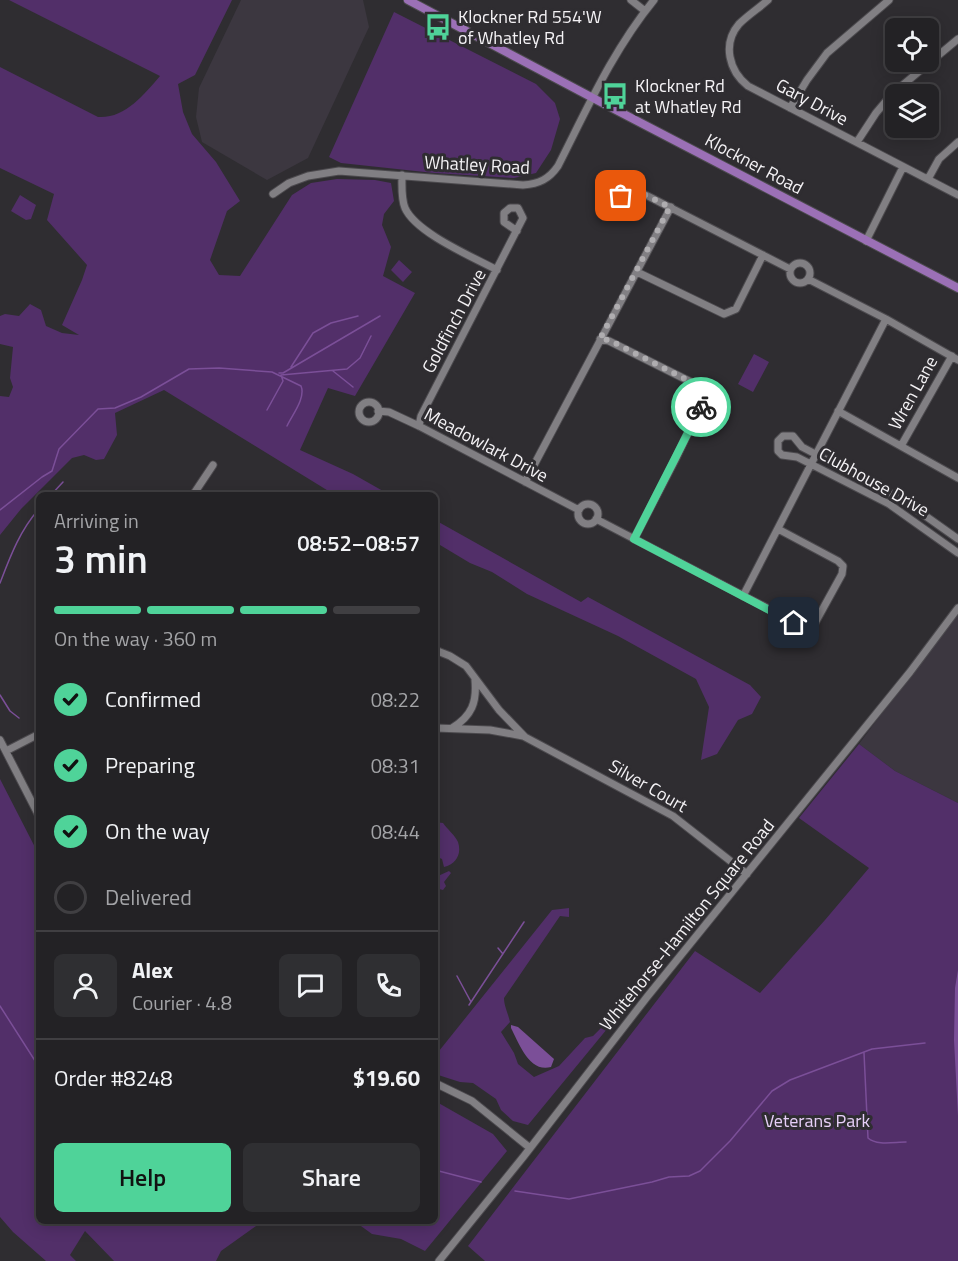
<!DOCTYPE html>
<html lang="en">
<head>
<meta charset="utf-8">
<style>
	:root { --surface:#232225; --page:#2f2f32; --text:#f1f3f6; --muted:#a3a4a7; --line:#403f42; --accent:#4fd399 }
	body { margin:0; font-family:"Titillium Web",sans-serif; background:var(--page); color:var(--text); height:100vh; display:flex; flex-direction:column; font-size:22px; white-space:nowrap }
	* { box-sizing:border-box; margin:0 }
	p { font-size:20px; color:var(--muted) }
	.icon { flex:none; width:33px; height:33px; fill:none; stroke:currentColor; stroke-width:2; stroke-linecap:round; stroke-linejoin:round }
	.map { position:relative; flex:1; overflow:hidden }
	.details { position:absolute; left:36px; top:492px; width:402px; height:732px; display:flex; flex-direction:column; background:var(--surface); border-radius:9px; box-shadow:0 3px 15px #0003,0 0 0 2px var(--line) }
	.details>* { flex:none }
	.fabs { position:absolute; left:885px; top:18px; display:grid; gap:12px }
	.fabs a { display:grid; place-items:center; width:54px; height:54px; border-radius:9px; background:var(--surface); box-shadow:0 3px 15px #0003,0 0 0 2px var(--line); font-size:30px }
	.pin { position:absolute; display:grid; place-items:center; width:51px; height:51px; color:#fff; margin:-26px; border-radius:12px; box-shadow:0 3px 9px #0006 }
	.courier { position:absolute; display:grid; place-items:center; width:60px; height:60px; margin:-30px; border:4px solid #4fd399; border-radius:50%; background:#fff; color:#222; box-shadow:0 2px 8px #0007 }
	.summary em { font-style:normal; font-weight:600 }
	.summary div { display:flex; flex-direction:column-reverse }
	.summary { display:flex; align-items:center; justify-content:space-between; height:102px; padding:0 18px }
	h1 { font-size:39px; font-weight:600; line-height:45px }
	.bar { display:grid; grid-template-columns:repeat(4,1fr); gap:9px 6px; align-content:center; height:72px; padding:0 18px }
	.bar i { height:8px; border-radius:4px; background:var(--line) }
	.bar .on { background:var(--accent) }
	.bar p { grid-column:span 4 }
	.line { display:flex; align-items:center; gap:15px; padding:0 18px; border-top:2px solid var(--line) }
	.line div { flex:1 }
	.round { display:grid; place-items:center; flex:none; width:63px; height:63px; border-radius:9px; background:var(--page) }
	ol { padding:0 18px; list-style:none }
	li { display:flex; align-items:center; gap:18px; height:66px }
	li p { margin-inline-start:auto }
	li .icon { padding:6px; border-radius:50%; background:var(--accent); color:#111; stroke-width:4 }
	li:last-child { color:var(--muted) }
	li i { width:33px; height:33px; border:3px solid var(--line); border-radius:50% }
	.action { display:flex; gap:12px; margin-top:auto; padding:12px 18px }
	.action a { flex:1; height:69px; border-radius:9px; background:var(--accent); color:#111; font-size:24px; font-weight:600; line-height:69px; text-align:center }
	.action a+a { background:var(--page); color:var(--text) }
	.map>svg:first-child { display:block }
	.built { fill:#3c3740 }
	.green { fill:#522f69 }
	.water { fill:#7b4f98 }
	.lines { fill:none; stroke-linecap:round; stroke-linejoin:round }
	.stream { stroke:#7b4f98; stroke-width:1.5 }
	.minor-casing { stroke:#4c4a4e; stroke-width:9 }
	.major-casing { stroke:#4c4a4e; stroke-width:10 }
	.minor { stroke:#817f83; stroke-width:7 }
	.major { stroke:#9b70b6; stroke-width:8 }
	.done { stroke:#afadb0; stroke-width:6; stroke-dasharray:0 10.8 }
	.route { stroke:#4fd399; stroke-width:8 }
	.labels { text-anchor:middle; stroke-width:6; stroke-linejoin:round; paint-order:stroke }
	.poi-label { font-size:18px; fill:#f4f2f5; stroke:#2f2d31; text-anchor:start }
	.street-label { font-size:18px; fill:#f4f2f5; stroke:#2f2d31 }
	.park-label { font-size:18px; fill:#e7cff8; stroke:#2f2d31 }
</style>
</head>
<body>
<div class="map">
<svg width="958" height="1261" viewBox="0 0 958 1261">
	<rect width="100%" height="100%" fill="#2f2d31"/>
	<path class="built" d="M241,0H363L369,27L308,158L267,180L202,142L196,117L199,88Z
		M958,611V803L895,771L859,744Z"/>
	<path class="green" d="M9,0H232L195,75L178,84L183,112L192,134L216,162L240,201L227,211L210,260L219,275L240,276L292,195L311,183L337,179L375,180L391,183L394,201L384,214L382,225L391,247L383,276L415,293L355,396L328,388L300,450L353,474L390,495H335L164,390L115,413L117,435L104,459L96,460L84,455L72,458L21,509L0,535V396L9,397L13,387L10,378L13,347L0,344V316L5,314L19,316L30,304L41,310L46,326L62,333L79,335L62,325L82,280L87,265L47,220L54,194L0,168V67L98,117C124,119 144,95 160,76Z
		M394,12L536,84L555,103L560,119L551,150L536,173L514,178L434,173L341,163L329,157Z
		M20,195L36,205L31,219L26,220L11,211Z
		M399,260L412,272L403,282L391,270Z
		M754,354L769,362L753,392L738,384Z
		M435,520L581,602L588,597L750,685L761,697L752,714L738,720L717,754L701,760L709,707L696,679L618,636L527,594L492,572L470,563L435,542Z
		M859,744L895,771L958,803V1261H485L468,1246L695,951L760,993L825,920L869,868L799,818Z
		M0,779L39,855V1221H263L221,1251L216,1261H114L85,1231L70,1255L76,1261H46L13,1232L0,1217Z
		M435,822L443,823C447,829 455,835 458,842C462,854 456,864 444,867L442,859L435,856Z
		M449,871L451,873L444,882L446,886L443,890L435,888V880L438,876Z
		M569,908V917L560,916L504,998C504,1006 508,1013 510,1022L501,1032L514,1053L518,1064L534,1077L559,1066L585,1038L593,1036L602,1027L607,1029L528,1125L513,1121L501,1110L496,1099L473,1083L460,1082L435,1074V1056L552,910Z
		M435,1101L493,1134L507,1151L425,1251L401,1239L372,1234L354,1221H435Z"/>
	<path class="water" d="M958,970V1116L954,1040L955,988Z
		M511,1025L518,1027L554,1059L551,1067C529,1073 519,1043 511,1028Z"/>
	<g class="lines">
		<path class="stream" d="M291,367L313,333L331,323L358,316
			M333,371L353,387
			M279,373H283L380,316
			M267,410L283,381L281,375L347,369L360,358L371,336
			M51,495L63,482
			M0,510L42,477L52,471L59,449L98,409L115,408L141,397L189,369L219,368L272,372L301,386C306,398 292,415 287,426
			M0,583C10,557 20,530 39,509
			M0,695L10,711L19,718
			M498,948L503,954
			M457,976L471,1002
			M469,1005L524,922
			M0,1006L39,1067
			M864,1053L868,1138C877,1146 894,1142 906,1142
			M435,1170L481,1182
			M515,1191L569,1199L652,1182L669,1177L689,1176L700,1171L730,1141L772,1091L790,1080L872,1049L925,1043"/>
		<defs>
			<path id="minor" d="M631,0L645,11
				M768,0C759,8 748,15 739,24C722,44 729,71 748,86L958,195
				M790,108L807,80L827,53L889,0
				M857,142L876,113L892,94L958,39
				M402,175C402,186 401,198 405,208C416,233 473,257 497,270
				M928,179L939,159L958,142
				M604 189a10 10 0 1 1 20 0a10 10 0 1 1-20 0Z
				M624,187L638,191L790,269
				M273,194L289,183L308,176L339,171L523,185C539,184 549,179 558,166C587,109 613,50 654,0
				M866,241L903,167
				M790 273a10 10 0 1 1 20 0a10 10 0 1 1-20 0Z
				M637,272L724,314L736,309L763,255
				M808,279L886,319L958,360
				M600,339L609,341L699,386L705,397L675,460L634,539
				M359 412a10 10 0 1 1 20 0a10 10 0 1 1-20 0Z
				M378,411L389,412L419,426L579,510
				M838,411L958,478
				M419,426L421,416L523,218L518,208H510L504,213V222L517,231
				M901,446L952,356
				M525,482L671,207
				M193,495L213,465
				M578 514a10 10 0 1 1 20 0a10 10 0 1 1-20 0Z
				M596,519L813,632L815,623L842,574L843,566L838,561L778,529
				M958,539L903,500L802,447L793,436H783L778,441V451L782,455L797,457L889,504L958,553
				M743,596L886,319
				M435,650L450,656L466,666L499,710L525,737L673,816L747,874
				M435,728L490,730L523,736
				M452,728C472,716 477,702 475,680
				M0,740L39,816
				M6,751L39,734
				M435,1083L472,1101L530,1148
				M439,1261L524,1156L647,997L910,672L958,608"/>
			<path id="major" d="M408,0L593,98L958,288"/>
		</defs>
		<use href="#minor" class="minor-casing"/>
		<use href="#major" class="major-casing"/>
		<use href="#minor" class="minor"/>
		<use href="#major" class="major"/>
	</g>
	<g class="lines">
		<path class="done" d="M621,196L624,187L631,188L670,207L600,339L609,340L699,386L705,397L701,407"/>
		<path class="route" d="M701,407L634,539L794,623"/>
	</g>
	<defs>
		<symbol id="bus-bare" viewBox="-9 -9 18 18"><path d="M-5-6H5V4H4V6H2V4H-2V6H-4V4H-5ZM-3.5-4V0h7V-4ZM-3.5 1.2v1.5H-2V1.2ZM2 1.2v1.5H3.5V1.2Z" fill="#4fd399" stroke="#2f2d31" stroke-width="2.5" paint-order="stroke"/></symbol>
	</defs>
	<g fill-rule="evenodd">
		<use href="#bus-bare" x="419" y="8" width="38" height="38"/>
		<use href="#bus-bare" x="596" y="77" width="38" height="38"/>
	</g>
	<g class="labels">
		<g class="poi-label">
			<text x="458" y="23">Klockner Rd 554'W<tspan x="458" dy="21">of Whatley Rd</tspan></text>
			<text x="635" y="92">Klockner Rd<tspan x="635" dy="21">at Whatley Rd</tspan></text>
		</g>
		<g class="street-label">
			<text transform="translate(812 102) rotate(28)" y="6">Gary Drive</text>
			<text transform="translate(754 164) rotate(28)" y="6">Klockner Road</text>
			<text transform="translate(477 165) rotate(3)" y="6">Whatley Road</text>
			<text transform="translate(454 321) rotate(-62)" y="6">Goldfinch Drive</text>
			<text transform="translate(913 393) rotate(-61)" y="6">Wren Lane</text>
			<text transform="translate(486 445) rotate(28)" y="6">Meadowlark Drive</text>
			<text transform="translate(874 482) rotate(29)" y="6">Clubhouse Drive</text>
			<text transform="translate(648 786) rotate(30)" y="6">Silver Court</text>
			<text transform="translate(687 925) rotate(-51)" y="6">Whitehorse-Hamilton Square Road</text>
		</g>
		<g class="park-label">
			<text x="817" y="1127">Veterans Park</text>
		</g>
	</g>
</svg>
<div class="fabs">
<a><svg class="icon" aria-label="locate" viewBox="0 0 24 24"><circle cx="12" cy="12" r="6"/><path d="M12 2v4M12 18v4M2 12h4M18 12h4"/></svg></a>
<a><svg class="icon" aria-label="layers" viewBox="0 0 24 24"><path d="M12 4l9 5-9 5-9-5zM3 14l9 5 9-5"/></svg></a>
</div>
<div class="pin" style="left:621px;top:196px;background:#ea580c"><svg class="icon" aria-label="bag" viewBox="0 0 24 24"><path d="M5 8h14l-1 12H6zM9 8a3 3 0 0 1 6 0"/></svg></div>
<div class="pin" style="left:794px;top:623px;background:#1f2937"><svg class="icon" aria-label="home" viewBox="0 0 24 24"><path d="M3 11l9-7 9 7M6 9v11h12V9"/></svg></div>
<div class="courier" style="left:701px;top:407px"><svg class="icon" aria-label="bike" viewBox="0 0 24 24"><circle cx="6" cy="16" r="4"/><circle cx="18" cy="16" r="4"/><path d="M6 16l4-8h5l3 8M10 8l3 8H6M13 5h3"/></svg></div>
<section class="details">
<div class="summary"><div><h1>3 min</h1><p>Arriving in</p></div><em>08:52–08:57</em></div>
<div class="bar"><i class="on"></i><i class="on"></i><i class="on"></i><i></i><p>On the way · 360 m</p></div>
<ol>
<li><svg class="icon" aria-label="check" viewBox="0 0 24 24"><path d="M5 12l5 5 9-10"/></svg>Confirmed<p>08:22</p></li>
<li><svg class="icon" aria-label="check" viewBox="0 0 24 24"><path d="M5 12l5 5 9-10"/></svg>Preparing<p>08:31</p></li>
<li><svg class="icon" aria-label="check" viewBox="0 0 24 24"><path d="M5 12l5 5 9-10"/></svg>On the way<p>08:44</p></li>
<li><i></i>Delivered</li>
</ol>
<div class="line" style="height:108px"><a class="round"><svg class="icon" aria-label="person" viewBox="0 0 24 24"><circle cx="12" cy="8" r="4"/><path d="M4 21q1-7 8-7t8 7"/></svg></a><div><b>Alex</b><p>Courier · 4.8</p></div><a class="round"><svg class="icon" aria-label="chat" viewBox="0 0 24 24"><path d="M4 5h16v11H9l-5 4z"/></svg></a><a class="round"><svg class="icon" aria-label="phone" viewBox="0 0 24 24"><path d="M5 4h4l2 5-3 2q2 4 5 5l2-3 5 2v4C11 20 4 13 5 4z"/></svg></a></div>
<div class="line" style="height:78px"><div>Order #8248</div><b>$19.60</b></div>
<div class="action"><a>Help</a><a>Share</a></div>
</section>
</div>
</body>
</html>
